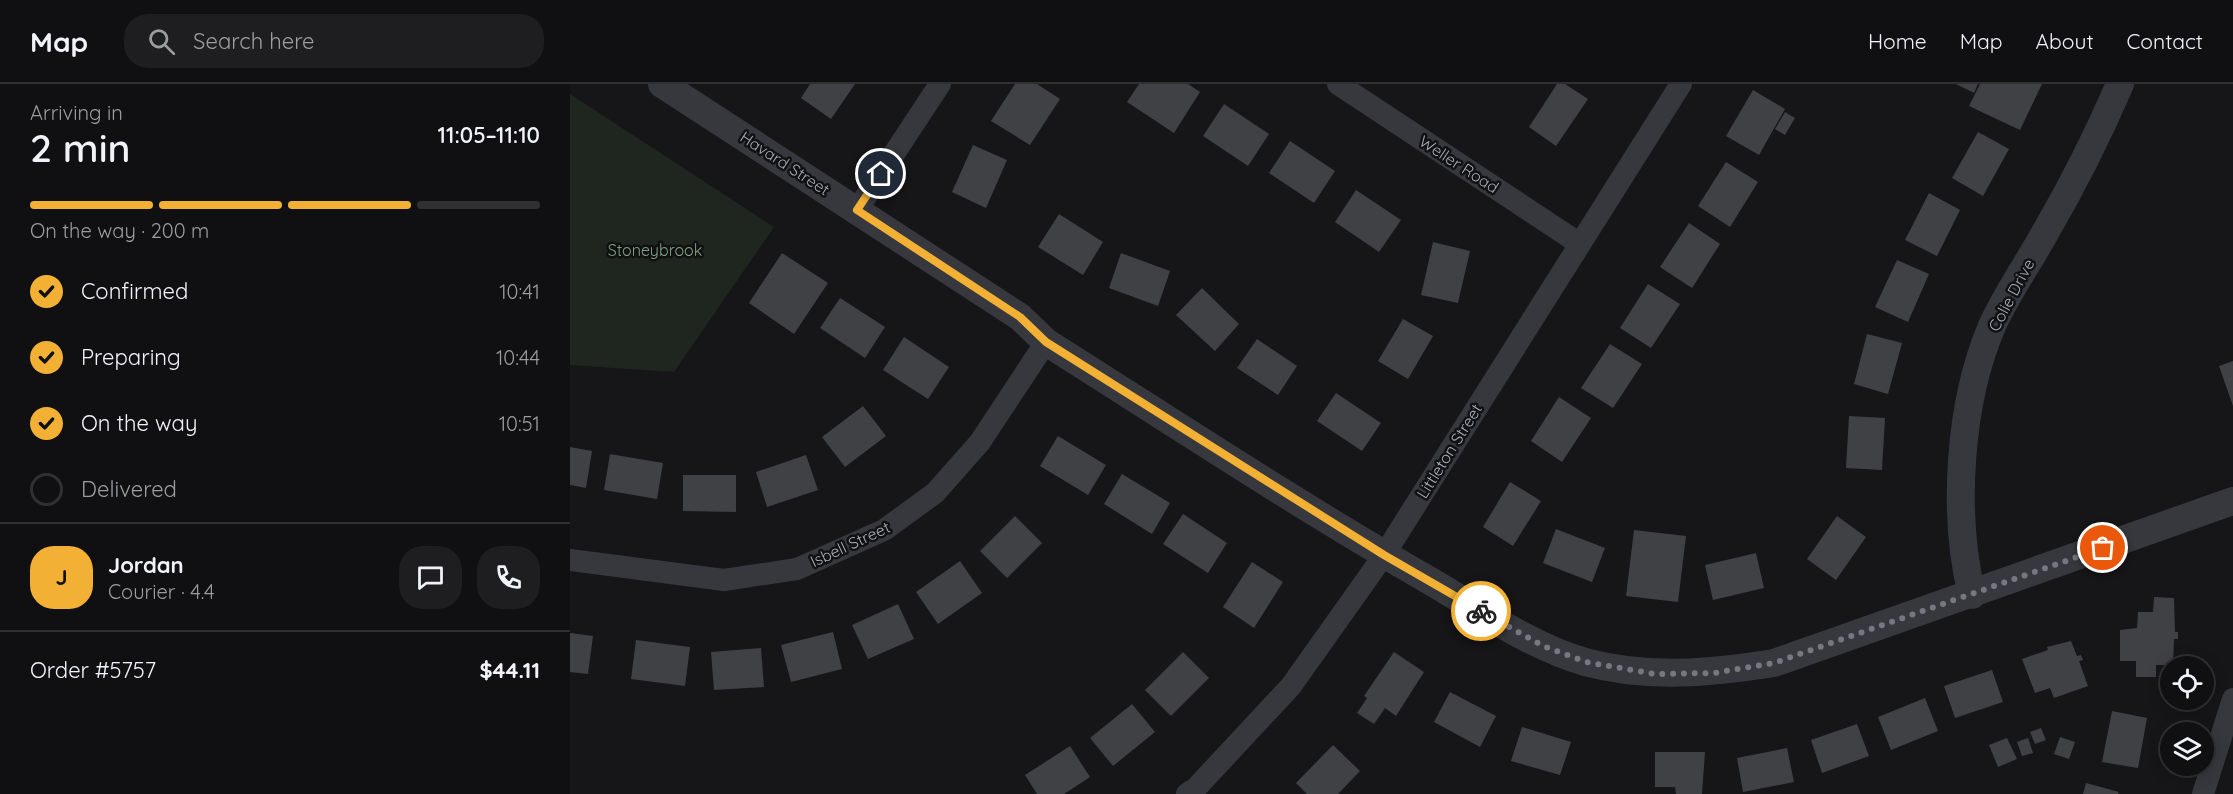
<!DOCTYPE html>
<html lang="en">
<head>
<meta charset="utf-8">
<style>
	:root { --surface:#101012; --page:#1e1e20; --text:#f1f3f6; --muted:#9c9d9f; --line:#303032; --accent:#f2b134 }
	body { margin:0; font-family:Quicksand,sans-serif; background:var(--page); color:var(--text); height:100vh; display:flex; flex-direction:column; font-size:22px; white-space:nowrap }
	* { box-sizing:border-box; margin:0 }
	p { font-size:20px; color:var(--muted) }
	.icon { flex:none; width:33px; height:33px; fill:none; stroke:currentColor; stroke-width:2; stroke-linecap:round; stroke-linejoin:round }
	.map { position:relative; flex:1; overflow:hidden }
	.details { display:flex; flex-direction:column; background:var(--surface); width:570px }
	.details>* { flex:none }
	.controls { position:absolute; left:1590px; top:572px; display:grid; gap:12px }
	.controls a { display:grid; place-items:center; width:54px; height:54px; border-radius:50%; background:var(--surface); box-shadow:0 3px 15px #0003,0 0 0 2px var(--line); font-size:30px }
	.pin { position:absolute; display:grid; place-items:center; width:51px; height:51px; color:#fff; margin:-26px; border:3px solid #fff; border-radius:50%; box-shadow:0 2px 6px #0007 }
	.courier { position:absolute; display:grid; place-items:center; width:60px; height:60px; margin:-30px; border:4px solid #f2b134; border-radius:50%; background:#fff; color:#222; box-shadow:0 2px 8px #0007 }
	.headline em { font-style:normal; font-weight:600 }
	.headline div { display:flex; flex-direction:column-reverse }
	.headline { display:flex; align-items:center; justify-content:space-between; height:102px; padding:0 30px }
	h1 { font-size:39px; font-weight:600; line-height:45px }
	.bar { display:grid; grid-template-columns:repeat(4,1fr); gap:9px 6px; align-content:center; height:72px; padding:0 30px }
	.bar i { height:8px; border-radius:4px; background:var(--line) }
	.bar .on { background:var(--accent) }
	.bar p { grid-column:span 4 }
	.line { display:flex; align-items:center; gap:15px; padding:0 30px; border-top:2px solid var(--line) }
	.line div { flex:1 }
	.round { display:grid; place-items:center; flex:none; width:63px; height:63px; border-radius:24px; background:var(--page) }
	ol { padding:0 30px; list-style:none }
	li { display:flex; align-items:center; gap:18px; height:66px }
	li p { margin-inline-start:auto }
	li .icon { padding:6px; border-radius:50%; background:var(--accent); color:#111; stroke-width:4 }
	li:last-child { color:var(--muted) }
	li i { width:33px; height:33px; border:3px solid var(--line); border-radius:50% }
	header { display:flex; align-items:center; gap:36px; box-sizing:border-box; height:84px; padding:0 30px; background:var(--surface); border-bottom:2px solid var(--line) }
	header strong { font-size:28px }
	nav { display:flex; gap:33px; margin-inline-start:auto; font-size:21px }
	.search { width:420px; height:54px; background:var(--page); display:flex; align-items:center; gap:15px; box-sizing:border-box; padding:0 21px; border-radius:24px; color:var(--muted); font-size:22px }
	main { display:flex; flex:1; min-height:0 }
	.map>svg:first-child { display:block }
	.green { fill:#1e261f }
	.building { fill:#404145 }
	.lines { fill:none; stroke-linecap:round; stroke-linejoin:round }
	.minor { stroke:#37383d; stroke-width:22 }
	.tertiary { stroke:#37383d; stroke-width:28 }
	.done { stroke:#757880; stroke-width:6; stroke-dasharray:0 10.8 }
	.route { stroke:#f2b134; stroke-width:8 }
	.labels { text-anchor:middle; stroke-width:5; stroke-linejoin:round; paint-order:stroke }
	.street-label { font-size:16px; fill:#a8adb8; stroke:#111113 }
	.park-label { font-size:16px; fill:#7fa381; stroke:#111113 }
</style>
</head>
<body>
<header>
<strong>Map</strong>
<div class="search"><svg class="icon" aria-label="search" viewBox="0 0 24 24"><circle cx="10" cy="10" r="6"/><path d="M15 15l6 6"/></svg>Search here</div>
<nav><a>Home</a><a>Map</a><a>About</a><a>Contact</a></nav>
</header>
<main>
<section class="details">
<div class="headline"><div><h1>2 min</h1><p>Arriving in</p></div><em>11:05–11:10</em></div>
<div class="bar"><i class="on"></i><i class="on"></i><i class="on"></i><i></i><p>On the way · 200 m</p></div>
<ol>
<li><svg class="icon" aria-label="check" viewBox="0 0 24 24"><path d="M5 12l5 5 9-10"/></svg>Confirmed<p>10:41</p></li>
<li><svg class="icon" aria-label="check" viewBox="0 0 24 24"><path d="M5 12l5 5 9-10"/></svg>Preparing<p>10:44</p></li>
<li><svg class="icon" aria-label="check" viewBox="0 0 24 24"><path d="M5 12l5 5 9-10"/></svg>On the way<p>10:51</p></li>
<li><i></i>Delivered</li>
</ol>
<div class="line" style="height:108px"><b class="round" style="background:var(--accent);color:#111">J</b><div><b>Jordan</b><p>Courier · 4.4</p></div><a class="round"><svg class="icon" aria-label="chat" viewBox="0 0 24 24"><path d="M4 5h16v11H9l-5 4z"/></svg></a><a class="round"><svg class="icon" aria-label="phone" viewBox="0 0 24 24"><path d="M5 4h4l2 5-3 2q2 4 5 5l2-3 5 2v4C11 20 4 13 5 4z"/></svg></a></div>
<div class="line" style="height:78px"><div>Order #5757</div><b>$44.11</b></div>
</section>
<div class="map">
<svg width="1663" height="710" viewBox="0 0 1663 710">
	<rect width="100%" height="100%" fill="#161618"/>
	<path class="green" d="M0,10L204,143L104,288L0,281Z"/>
	<path class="building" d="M240,0H285L261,35L231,14Z
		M445,0H467L490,15L460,61L421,37Z
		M569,0H618L630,8L604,49L557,18Z
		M987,0H995L1018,15L986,62L959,43Z
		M1386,0H1408L1404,9Z
		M1410,0H1472L1450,46L1399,22Z
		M1183,6L1215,25L1189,71L1156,52Z
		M654,20L699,50L678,82L633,52Z
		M1215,28L1225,34L1215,51L1205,45Z
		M1408,48L1439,65L1413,112L1382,94Z
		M720,57L765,87L744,119L699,89Z
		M403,61L437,76L416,124L382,108Z
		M1156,78L1188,98L1160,143L1128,122Z
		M786,106L831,136L809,168L765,138Z
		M1359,109L1390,126L1367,172L1335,156Z
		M489,130L533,158L513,191L468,163Z
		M1119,139L1150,160L1122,204L1090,183Z
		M863,158L900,167L888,219L851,211Z
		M212,169L258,199L224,250L179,219Z
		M551,169L600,187L588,222L539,204Z
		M1327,176L1359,190L1338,238L1305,223Z
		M1078,200L1110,220L1081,264L1050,244Z
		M632,204L669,240L645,267L606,231Z
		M270,214L315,243L295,274L250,244Z
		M833,235L863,252L838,295L808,277Z
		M1297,250L1332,259L1318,310L1284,300Z
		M334,253L379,283L358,315L313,286Z
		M687,255L727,282L708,311L667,284Z
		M1040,260L1072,280L1043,324L1011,304Z
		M1663,277V322L1649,282Z
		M766,309L811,339L792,367L747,337Z
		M989,313L1021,334L992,378L961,357Z
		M293,322L316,352L275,383L252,353Z
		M1279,332L1315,334L1312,386L1276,384Z
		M488,352L536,381L518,411L470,382Z
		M0,363L22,367L16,404L0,401Z
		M40,370L93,379L87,415L34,406Z
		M236,371L248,406L197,423L186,388Z
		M552,390L600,419L582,450L534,420Z
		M113,391H166V428L113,427Z
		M940,398L971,417L943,462L913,443Z
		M613,430L657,459L638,489L593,460Z
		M445,432L472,459L437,494L410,467Z
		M1267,432L1296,453L1266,496L1237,475Z
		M986,445L1035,464L1022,498L973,479Z
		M1064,446L1116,452L1108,518L1056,512Z
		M1186,469L1194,504L1143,516L1135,481Z
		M390,477L412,509L368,540L346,508Z
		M682,478L713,498L684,544L653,523Z
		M1584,513L1604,514L1605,548H1608V555H1604L1603,581H1586V593H1566V577H1550V546L1567,544L1568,528H1583Z
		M328,520L344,555L298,575L282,541Z
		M263,548L272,585L221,598L211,561Z
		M0,549L23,552L18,590L0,588Z
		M66,556L120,563L115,602L61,595Z
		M1501,557L1507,572L1511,571L1513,576L1509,577L1518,602L1484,614L1480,604L1465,609L1452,575L1478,566L1477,563Z
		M191,564L194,603L144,606L141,568Z
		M613,568L639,594L601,632L575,606Z
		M824,568L854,588L826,632L815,624L804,640L787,629L797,614L794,612Z
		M1422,586L1433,618L1385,634L1374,602Z
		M880,608L926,632L910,663L864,638Z
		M1355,614L1368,647L1321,666L1308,633Z
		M562,620L585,648L543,682L520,654Z
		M1542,627L1577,634L1568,684L1532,678Z
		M1287,640L1299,672L1252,689L1241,656Z
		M952,643L1001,658L990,691L941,677Z
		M1471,644L1476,656L1465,660L1460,648Z
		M1490,653L1505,658L1499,675L1484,670Z
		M1437,654L1447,675L1428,683L1419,661Z
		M1458,654L1463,669L1452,672L1447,658Z
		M763,661L790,687L768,710H737L726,699Z
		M500,662L520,693L494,710H467L455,691Z
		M1217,664L1224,698L1173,708L1167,674Z
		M1085,668H1135L1132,710H1106L1105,703H1085Z
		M1516,699L1549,708L1548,710H1513Z"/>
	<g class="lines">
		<path class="minor" d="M768,0L1010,160
			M287,126L370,0
			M0,476L154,496L227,485L314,446L365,409L410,358L476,258
			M617,710L626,704L721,602L814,471L1111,0
			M1633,710L1663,615"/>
		<path class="tertiary" d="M92,0L450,233L476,258C604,339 731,423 862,498C911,527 960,562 1015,578C1078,595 1141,589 1204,579L1663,417
			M1402,511C1382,430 1389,319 1422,242C1437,209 1459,178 1476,147C1504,99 1528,51 1550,0"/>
	</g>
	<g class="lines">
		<path class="done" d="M911,527L973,562L1016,578L1085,590L1144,589L1204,579L1533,464"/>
		<path class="route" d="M311,90L287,126L450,233L476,258L814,471L911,527"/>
	</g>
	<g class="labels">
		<g class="street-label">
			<text transform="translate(215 79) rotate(33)" y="6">Havard Street</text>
			<text transform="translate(889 80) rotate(33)" y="6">Weller Road</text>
			<text transform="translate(1441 211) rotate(-62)" y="6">Colie Drive</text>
			<text transform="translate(879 367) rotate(-58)" y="6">Littleton Street</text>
			<text transform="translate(280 460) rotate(-25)" y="6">Isbell Street</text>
		</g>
		<g class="park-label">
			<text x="85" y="172">Stoneybrook</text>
		</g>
	</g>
</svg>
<div class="controls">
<a><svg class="icon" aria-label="locate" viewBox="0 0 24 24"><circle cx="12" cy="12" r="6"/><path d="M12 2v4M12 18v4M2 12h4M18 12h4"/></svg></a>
<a><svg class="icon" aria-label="layers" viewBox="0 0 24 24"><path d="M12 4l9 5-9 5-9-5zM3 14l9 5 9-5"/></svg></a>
</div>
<div class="pin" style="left:1533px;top:464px;background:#ea580c"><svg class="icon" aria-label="bag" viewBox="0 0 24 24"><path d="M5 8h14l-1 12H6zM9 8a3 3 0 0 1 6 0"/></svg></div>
<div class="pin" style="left:311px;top:90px;background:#1f2937"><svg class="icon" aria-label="home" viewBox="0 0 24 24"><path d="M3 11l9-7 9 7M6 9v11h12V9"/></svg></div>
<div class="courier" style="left:911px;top:527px"><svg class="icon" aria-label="bike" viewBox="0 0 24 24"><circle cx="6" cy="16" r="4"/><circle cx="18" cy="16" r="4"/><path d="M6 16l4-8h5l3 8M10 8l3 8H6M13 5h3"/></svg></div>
</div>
</main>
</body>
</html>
